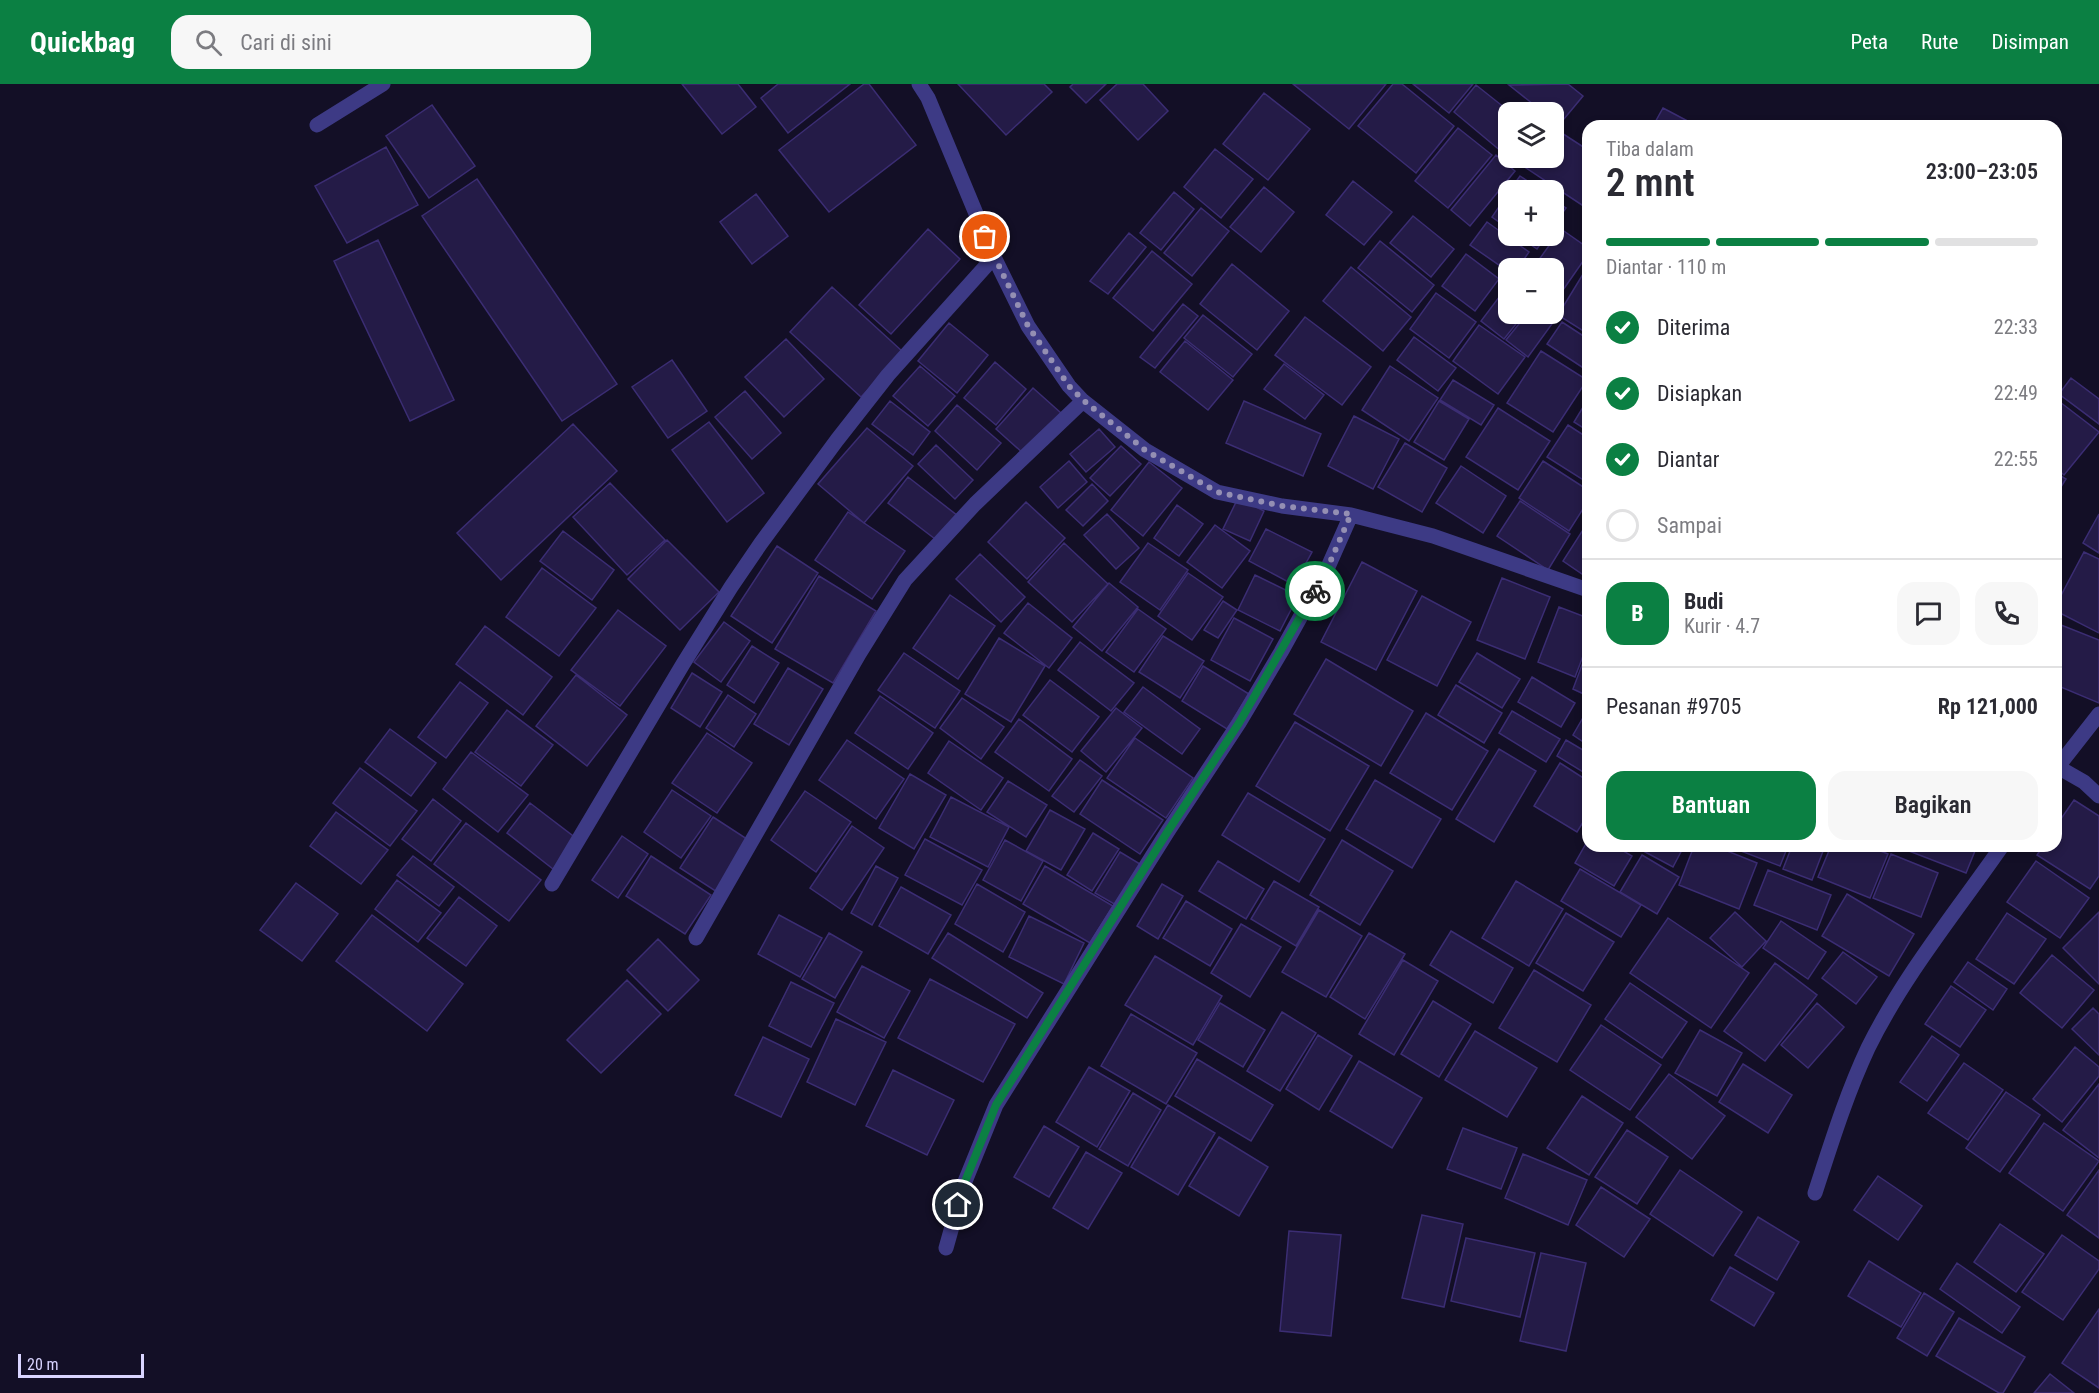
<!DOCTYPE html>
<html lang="id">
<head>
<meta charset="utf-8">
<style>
	:root { --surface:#fff; --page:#f7f7f7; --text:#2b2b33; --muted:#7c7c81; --line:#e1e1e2; --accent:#0b8043 }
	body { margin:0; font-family:"Roboto Condensed",sans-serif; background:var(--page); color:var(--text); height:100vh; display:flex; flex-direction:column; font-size:22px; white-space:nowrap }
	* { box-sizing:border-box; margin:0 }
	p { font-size:20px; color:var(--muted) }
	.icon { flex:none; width:33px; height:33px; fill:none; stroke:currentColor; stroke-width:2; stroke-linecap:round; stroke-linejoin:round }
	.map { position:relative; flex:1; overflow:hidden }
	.panel { position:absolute; left:1582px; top:36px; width:480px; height:732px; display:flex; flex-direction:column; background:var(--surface); border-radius:18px; box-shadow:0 3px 9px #0003 }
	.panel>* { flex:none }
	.buttons { position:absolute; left:1498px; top:18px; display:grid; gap:12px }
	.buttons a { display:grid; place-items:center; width:66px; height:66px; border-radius:12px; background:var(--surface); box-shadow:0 3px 9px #0003; font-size:30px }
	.scale { position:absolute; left:18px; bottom:15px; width:126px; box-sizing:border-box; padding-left:6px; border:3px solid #d9d4ff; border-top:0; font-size:16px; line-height:21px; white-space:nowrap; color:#d9d4ff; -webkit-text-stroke:4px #130f26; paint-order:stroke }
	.pin { position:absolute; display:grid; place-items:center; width:51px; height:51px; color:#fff; margin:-26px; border:3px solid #fff; border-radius:50%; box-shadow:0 2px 6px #0007 }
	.courier { position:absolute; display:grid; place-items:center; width:60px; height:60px; margin:-30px; border:4px solid #0b8043; border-radius:50%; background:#fff; color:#222; box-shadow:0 2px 8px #0007 }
	.overview em { font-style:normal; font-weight:600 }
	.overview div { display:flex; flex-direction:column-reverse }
	.overview { display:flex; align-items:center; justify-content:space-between; height:102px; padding:0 24px }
	h1 { font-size:39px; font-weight:600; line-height:45px }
	.bar { display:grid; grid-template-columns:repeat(4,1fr); gap:9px 6px; align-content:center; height:72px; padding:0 24px }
	.bar i { height:8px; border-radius:4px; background:var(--line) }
	.bar .active { background:var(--accent) }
	.bar p { grid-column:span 4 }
	.line { display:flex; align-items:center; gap:15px; padding:0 24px; border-top:2px solid var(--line) }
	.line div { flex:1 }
	.round { display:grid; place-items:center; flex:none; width:63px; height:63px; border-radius:18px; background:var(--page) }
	ol { padding:0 24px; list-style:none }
	li { display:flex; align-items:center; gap:18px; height:66px }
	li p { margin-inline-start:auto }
	li .icon { padding:6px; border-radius:50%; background:var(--accent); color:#fff; stroke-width:4 }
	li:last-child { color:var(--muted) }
	li i { width:33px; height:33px; border:3px solid var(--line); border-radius:50% }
	.action { display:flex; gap:12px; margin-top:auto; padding:12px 24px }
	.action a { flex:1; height:69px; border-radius:18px; background:var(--accent); color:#fff; font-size:24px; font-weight:600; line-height:69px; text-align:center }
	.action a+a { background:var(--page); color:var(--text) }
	header { display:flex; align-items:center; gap:36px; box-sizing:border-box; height:84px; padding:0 30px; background:var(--accent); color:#fff }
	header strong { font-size:28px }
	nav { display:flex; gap:33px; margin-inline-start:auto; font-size:21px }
	.search { width:420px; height:54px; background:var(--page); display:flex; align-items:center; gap:15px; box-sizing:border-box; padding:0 21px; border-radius:18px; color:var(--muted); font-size:22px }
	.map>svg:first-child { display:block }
	.building { fill:#241b47; stroke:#3b2d73; stroke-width:1.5 }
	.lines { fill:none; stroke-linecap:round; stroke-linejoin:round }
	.minor { stroke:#3d3a85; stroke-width:15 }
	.done { stroke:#948fb3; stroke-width:6; stroke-dasharray:0 10.8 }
	.route { stroke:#0b8043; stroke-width:8 }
</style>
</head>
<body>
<header>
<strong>Quickbag</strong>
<div class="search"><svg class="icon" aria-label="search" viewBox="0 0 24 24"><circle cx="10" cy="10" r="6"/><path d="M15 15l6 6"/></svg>Cari di sini</div>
<nav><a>Peta</a><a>Rute</a><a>Disimpan</a></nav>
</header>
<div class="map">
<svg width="2099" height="1309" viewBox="0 0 2099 1309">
	<rect width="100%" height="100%" fill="#130f26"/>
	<path class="building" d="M682,0H738L756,23L722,50Z
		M778,0H850L788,49L761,14Z
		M864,0H869L916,61L829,128L779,66Z
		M958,0H1044L1052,8L1006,51Z
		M1073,0H1106L1086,19L1070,3Z
		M1117,0H1143L1168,27L1138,56L1100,16Z
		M1293,0H1386L1349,45Z
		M1393,0H1402L1454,42L1416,89L1358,42Z
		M1413,0H1473L1449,29Z
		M1568,0L1583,12L1559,41L1554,37V28H1543L1509,1Z
		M1476,1L1510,28L1509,60L1502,68L1454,28Z
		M1264,9L1310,45L1268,96L1223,60Z
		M432,21L475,82L429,114L386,52Z
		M1663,24L1697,42H1653Z
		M1458,44L1492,71L1448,124L1415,97Z
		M1554,44L1588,66V125L1511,74H1554Z
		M386,63L418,121L347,159L315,102Z
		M1215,65L1253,95L1221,134L1184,103Z
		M1496,71L1515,87L1470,142L1451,126Z
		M1520,92L1541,106H1510Z
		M477,95L617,300L562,337L422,132Z
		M1353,97L1392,128L1364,161L1326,131Z
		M1264,103L1294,128L1261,168L1230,143Z
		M1174,108L1194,125L1161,166L1140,149Z
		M1509,108V145L1492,133Z
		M756,110L788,152L752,180L720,138Z
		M1554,116L1566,124L1554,141Z
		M1201,124L1229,147L1192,192L1164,169Z
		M1413,132L1454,165L1431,193L1390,159Z
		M1487,138L1529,168L1518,184H1509V188L1470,161Z
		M928,145L960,175L891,250L859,221Z
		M1561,145L1588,164V170L1554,219V184H1533Z
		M1129,149L1146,163L1108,210L1090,197Z
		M1518,152H1546L1537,165Z
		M378,156L454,316L410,337L334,177Z
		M1380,157L1434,201L1412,228L1358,184Z
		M1152,167L1192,200L1153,247L1113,214Z
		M1466,170L1499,195L1475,227L1442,202Z
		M1232,180L1289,227L1257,266L1200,220Z
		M1588,182V250L1558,231Z
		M1351,183L1411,233L1383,267L1323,217Z
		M1509,200V230H1524L1504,255L1481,237Z
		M832,203L903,268L861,313L790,248Z
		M1436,209L1476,238L1449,274L1410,245Z
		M1183,220L1198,232L1155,284L1140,273Z
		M1527,230H1553L1557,233L1528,273L1506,256Z
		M1203,231L1252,270L1233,293L1184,254Z
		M1305,233L1371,283L1342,321L1275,271Z
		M1562,238L1588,255V287L1547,260Z
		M949,239L988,271L957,309L918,277Z
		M1479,241L1525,273L1498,310L1453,277Z
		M1414,253L1456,284L1438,307L1397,276Z
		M786,255L824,295L784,333L745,293Z
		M1185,257L1233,296L1208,326L1160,288Z
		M1541,267L1587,296L1553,348L1507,319Z
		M672,276L707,327L668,354L632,303Z
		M995,278L1026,305L996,341L964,314Z
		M1284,280L1324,311L1305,335L1264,305Z
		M920,282L955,312L928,342L893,312Z
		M1390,282L1438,314L1409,357L1362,326Z
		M2071,294L2099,315V340L2059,310Z
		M1453,296L1494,321L1481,341L1440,316Z
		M1033,304L1061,329L1024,370L996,345Z
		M745,307L781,349L752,375L715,333Z
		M1588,315V347L1574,338Z
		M2056,315L2099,348L2064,391L2056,384Z
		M890,317L930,348L913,371L872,340Z
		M1244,317L1321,350L1303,392L1226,359Z
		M1439,317L1469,335L1444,376L1414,358Z
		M957,321L1001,359L977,386L935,347Z
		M1498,324L1550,357L1518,406L1466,373Z
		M1354,332L1399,355L1373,405L1328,382Z
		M709,338L764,409L727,438L672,366Z
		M573,340L617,387L501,496L457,449Z
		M1568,341L1588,354V399L1547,373Z
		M867,344L913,382L864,439L818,400Z
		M1099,345L1115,363L1086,388L1070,370Z
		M1405,359L1447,384L1422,428L1378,403Z
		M936,361L973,396L955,415L918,380Z
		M1121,362L1141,380L1110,412L1090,394Z
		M1069,377L1087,398L1058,424L1040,403Z
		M1543,377L1588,406V417L1569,447L1519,414Z
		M1149,378L1182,404L1143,452L1111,426Z
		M1461,382L1506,412L1483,449L1436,419Z
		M2056,389L2066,395L2056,411Z
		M908,393L958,432L939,458L888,419Z
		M610,399L665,456L627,491L573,433Z
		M1092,400L1108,417L1083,442L1066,426Z
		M1238,414L1264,427L1250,457L1223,445Z
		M1520,417L1570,450L1548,486L1497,452Z
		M1026,418L1065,454L1027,495L988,458Z
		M1177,421L1203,440L1179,472L1154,454Z
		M848,428L905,467L872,515L815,476Z
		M1107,430L1139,464L1116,485L1084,451Z
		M2099,430V469L2083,459Z
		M1588,438V494L1563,477Z
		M1215,441L1250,467L1222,504L1187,478Z
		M1266,445L1312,468L1294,501L1249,477Z
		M563,447L614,486L592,516L540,477Z
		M667,456L719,508L680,546L628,495Z
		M1064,459L1108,500L1072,538L1028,498Z
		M1148,459L1188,486L1160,526L1120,498Z
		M777,462L818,489L772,559L731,532Z
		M2084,468L2099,475V549L2056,527V521Z
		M980,470L1025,513L1001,538L956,495Z
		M1362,478L1417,507L1376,586L1321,558Z
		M542,484L596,524L559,572L506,533Z
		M1188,489L1223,513L1192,556L1158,532Z
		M1255,491L1298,512L1280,547L1238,526Z
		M819,492L876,527L833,599L775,565Z
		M1502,494L1550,513L1525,575L1477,556Z
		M1109,499L1138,523L1102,567L1073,543Z
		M950,511L995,542L958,595L913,564Z
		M1422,512L1471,538L1437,602L1387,576Z
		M1223,517L1237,526L1218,554L1204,546Z
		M1028,519L1072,554L1049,584L1004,549Z
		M1559,523L1588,534V559L1575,593L1538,578Z
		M1138,525L1166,545L1134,588L1106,568Z
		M618,526L666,562L620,622L571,586Z
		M1234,534L1273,555L1250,597L1211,576Z
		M724,538L750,557L721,598L694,578Z
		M2056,539L2099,556V619L2056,601Z
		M485,542L552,593L523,631L456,580Z
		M1163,552L1204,577L1180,614L1139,588Z
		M999,554L1045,582L1011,638L965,610Z
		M1080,558L1134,599L1111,627L1058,586Z
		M752,562L779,579L754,619L727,601Z
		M1588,565V612L1573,605Z
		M904,569L960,607L935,644L878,606Z
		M1477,569L1520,595L1502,624L1459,598Z
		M1326,575L1413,627L1381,682L1294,630Z
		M1203,582L1249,610L1227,645L1182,617Z
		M788,584L823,605L789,661L754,640Z
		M692,589L722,608L700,643L671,624Z
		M576,591L627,631L587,682L536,642Z
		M1532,593L1575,619L1561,643L1518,618Z
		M1050,596L1099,633L1072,668L1023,631Z
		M460,598L488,619L446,674L418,653Z
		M1456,601L1502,629L1484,659L1438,631Z
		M1143,603L1200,645L1182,670L1124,628Z
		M728,611L756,630L734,663L706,644Z
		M880,612L933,649L908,685L855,649Z
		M962,614L1004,643L981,675L940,644Z
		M1116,624L1142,644L1106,688L1081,667Z
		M1588,625V661L1573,651Z
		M507,626L553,661L521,702L475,668Z
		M1512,627L1560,655L1546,678L1499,649Z
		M1426,629L1488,667L1452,726L1390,689Z
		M1019,635L1072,675L1049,707L995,668Z
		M1295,638L1369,682L1330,747L1256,702Z
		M390,645L436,679L411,712L365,678Z
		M707,649L752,679L717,729L672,699Z
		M1135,654L1193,694L1166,734L1107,694Z
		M847,656L904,695L876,735L819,696Z
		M1566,656L1588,669V691L1557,672Z
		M949,657L1003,694L981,726L928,689Z
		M1499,665L1536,687L1494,758L1456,735Z
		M471,668L528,711L498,748L443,705Z
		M1080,676L1102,692L1074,728L1052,712Z
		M1560,679L1588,697V730L1577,748L1534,722Z
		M360,684L417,727L390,762L333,719Z
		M910,690L946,711L914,765L879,744Z
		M1102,696L1163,736L1140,770L1080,730Z
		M1375,696L1441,735L1412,784L1346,745Z
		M1008,697L1047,721L1026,753L987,728Z
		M672,706L711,732L681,774L644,748Z
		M805,707L851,738L816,788L771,756Z
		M1248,709L1325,755L1299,798L1222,751Z
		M951,713L1009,743L988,783L930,753Z
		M433,715L461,737L431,777L402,755Z
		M2074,716L2099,732V792L2090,805L2037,771L2043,762H2056V742Z
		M530,719L577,755L553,785L507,749Z
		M1050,726L1085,745L1061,786L1026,767Z
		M336,728L388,766L361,800L310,762Z
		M713,733L750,757L717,808L680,784Z
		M466,739L541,796L509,837L434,780Z
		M852,742L884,764L842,826L810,804Z
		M1093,749L1119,765L1092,807L1067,791Z
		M622,752L648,770L618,814L592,796Z
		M925,755L982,786L962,821L905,791Z
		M1005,756L1043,777L1021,817L983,796Z
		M1342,756L1393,787L1360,841L1310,811Z
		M1588,756V762H1615L1632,772L1614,802L1575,779Z
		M1634,762H1684L1673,783Z
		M1694,762H1715L1757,779L1739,825L1679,801Z
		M1728,762H1788L1780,782Z
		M1792,762H1825L1812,796L1783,785Z
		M1831,762H1868L1888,770L1870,814L1818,793Z
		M1896,762H1977L1966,789Z
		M1120,768L1140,780L1116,821L1095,809Z
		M1891,770L1938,789L1921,833L1873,814Z
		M1642,771L1679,793L1657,830L1620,808Z
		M413,772L454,803L439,822L397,791Z
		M651,772L711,811L685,850L626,812Z
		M1218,777L1264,805L1246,835L1199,807Z
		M2036,777L2089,814L2060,854L2007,818Z
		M876,782L898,794L872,841L851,829Z
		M1045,782L1113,822L1090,859L1023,820Z
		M1580,785L1641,821L1621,853L1561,817Z
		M1768,786L1831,811L1817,846L1754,821Z
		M397,796L441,829L418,858L375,825Z
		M1274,797L1319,823L1296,862L1251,835Z
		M1516,797L1563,825L1529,882L1482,854Z
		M296,799L338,830L302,877L260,846Z
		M977,800L1025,828L1003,868L955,840Z
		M1162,800L1183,812L1158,855L1137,842Z
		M901,803L951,831L928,870L879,842Z
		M1847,810L1914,850L1889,892L1822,852Z
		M459,813L497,842L466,882L427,854Z
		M1186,817L1232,845L1210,882L1163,854Z
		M1319,826L1362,852L1326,913L1282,888Z
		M1735,828L1766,857L1742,883L1710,854Z
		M2099,828V900L2063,864Z
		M1566,829L1614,858L1583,907L1536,879Z
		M2007,829L2046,855L2014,900L1976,875Z
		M372,831L463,900L427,947L336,877Z
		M779,831L822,854L800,893L758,870Z
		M1029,832L1084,859L1064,900L1009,873Z
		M1668,834L1749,889L1711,944L1630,889Z
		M1781,837L1826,868L1808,895L1763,864Z
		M1241,840L1281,863L1250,913L1211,889Z
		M1451,847L1513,884L1493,919L1430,881Z
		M829,849L862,868L835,914L802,895Z
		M948,849L1043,909L1027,934L932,874Z
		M1369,849L1405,870L1365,935L1330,913Z
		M658,855L699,896L668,927L627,886Z
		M1843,868L1877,893L1856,920L1822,894Z
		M2052,871L2094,906L2062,944L2020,909Z
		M1155,872L1222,912L1193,961L1125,921Z
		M1403,876L1438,897L1394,971L1359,950Z
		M1968,878L2007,905L1993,926L1954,898Z
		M1775,879L1817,911L1765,977L1724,947Z
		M862,882L910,907L884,954L837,928Z
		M1534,886L1591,921L1557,978L1499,944Z
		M930,895L1015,940L983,998L898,954Z
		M627,896L661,930L601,989L567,956Z
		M791,898L834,919L811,963L769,942Z
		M1630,899L1687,938L1662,974L1605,935Z
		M1951,902L1986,926L1960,963L1925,940Z
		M1433,917L1471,940L1439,993L1401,970Z
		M1220,919L1265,946L1243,983L1198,956Z
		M1817,919L1844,943L1808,984L1781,961Z
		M2093,924L2099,930V971L2072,945Z
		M1282,928L1316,949L1280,1007L1247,987Z
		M1131,930L1197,969L1166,1020L1101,982Z
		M836,935L886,958L855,1021L807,998Z
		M1601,941L1661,981L1630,1026L1570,986Z
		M1700,946L1742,969L1717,1012L1675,989Z
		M1475,947L1537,984L1507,1033L1445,996Z
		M1318,951L1352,972L1319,1026L1286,1005Z
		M1932,952L1959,971L1927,1017L1900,998Z
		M763,953L809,975L781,1033L735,1011Z
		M2075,963L2099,983V992L2062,1038L2033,1015Z
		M1197,975L1273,1021L1251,1057L1175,1012Z
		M1359,977L1422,1014L1392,1064L1330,1027Z
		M1964,979L2003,1006L1968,1056L1928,1029Z
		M1743,980L1792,1011L1768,1049L1719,1018Z
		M1089,983L1130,1007L1097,1063L1056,1038Z
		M893,986L954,1016L927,1071L866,1042Z
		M1669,990L1725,1032L1692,1075L1636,1033Z
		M2099,1000V1074L2063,1046Z
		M2006,1008L2040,1031L2000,1088L1966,1064Z
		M1133,1009L1161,1026L1128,1082L1099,1065Z
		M1582,1012L1623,1039L1589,1091L1547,1064Z
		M1168,1021L1215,1049L1178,1111L1131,1083Z
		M2044,1039L2099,1077L2063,1127L2009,1089Z
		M1044,1042L1079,1063L1049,1113L1014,1093Z
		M1463,1044L1517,1064L1501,1105L1447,1085Z
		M1627,1046L1668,1073L1637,1120L1595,1093Z
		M1219,1053L1268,1083L1239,1132L1189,1102Z
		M1086,1068L1122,1089L1088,1145L1053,1124Z
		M1523,1070L1587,1096L1568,1141L1505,1114Z
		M1680,1086L1742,1128L1713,1172L1650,1130Z
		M2099,1086V1154L2067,1131Z
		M1878,1092L1922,1122L1898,1156L1854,1126Z
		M1601,1103L1650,1135L1624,1173L1576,1141Z
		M1422,1131L1463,1140L1444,1223L1402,1214Z
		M1758,1133L1799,1158L1777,1196L1735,1171Z
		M2000,1140L2044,1170L2016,1208L1974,1178Z
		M1289,1147L1341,1151L1331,1252L1280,1247Z
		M2062,1151L2099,1177V1185L2063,1236L2022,1208Z
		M1466,1154L1535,1169L1520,1233L1451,1217Z
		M1541,1169L1586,1179L1566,1267L1520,1257Z
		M1869,1177L1921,1209L1901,1243L1848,1212Z
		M1957,1179L2020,1223L2002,1249L1940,1205Z
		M1730,1183L1774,1209L1754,1242L1711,1216Z
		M1924,1209L1954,1228L1927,1272L1897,1254Z
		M2099,1225V1304L2062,1279Z
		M1959,1234L2025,1273L2003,1309H1999L1936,1272Z
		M2050,1290L2074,1309H2034Z"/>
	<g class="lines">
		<path class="minor" d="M919,0L928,14L994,173L1028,242L1069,302L1083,317L1145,366L1217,408L1282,422L1351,431L1433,452L1588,506
			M317,41L383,0
			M2056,682L2084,698L2099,712
			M2056,685L2099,630
			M552,800L683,580L731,503L761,459L837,356L888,291L994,173
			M696,854L859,570L905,496L975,420L1083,317
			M1815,1109C1831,1060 1846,1011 1868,964C1904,891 1956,828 2002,762
			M946,1164L964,1100L996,1021L1168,747L1239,639L1281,568L1328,483L1351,431"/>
	</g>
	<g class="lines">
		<path class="done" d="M985,153L1028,242L1069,302L1083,316L1145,366L1217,408L1282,422L1351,430L1328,483L1315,507"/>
		<path class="route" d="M958,1121L964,1100L996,1021L1168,747L1239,639L1315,507"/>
	</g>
</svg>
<div class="buttons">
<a><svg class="icon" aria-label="layers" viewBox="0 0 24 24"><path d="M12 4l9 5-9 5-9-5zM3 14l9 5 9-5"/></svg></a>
<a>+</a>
<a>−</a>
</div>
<div class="scale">20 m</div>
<div class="pin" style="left:985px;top:153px;background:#ea580c"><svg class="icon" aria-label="bag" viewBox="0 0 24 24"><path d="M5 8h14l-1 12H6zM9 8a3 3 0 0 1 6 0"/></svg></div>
<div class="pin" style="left:958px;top:1121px;background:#1f2937"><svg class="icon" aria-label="home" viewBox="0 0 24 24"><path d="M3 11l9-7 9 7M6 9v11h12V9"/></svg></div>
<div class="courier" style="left:1315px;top:507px"><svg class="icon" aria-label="bike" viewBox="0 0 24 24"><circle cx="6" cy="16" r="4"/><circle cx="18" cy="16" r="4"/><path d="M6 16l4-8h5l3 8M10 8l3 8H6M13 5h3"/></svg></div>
<section class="panel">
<div class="overview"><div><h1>2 mnt</h1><p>Tiba dalam</p></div><em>23:00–23:05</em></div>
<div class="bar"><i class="active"></i><i class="active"></i><i class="active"></i><i></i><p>Diantar · 110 m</p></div>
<ol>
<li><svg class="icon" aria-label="check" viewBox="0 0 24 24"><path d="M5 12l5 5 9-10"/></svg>Diterima<p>22:33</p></li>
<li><svg class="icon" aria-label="check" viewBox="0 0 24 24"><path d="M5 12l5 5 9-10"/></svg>Disiapkan<p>22:49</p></li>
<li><svg class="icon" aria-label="check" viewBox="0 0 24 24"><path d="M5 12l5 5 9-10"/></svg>Diantar<p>22:55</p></li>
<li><i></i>Sampai</li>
</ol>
<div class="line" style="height:108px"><b class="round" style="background:var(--accent);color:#fff">B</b><div><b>Budi</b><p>Kurir · 4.7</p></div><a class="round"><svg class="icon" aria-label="chat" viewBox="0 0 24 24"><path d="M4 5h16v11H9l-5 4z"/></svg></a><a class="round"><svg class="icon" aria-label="phone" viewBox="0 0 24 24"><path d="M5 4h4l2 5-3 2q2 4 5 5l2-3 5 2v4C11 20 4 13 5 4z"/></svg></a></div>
<div class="line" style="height:78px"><div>Pesanan #9705</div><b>Rp 121,000</b></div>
<div class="action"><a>Bantuan</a><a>Bagikan</a></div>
</section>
</div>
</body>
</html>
